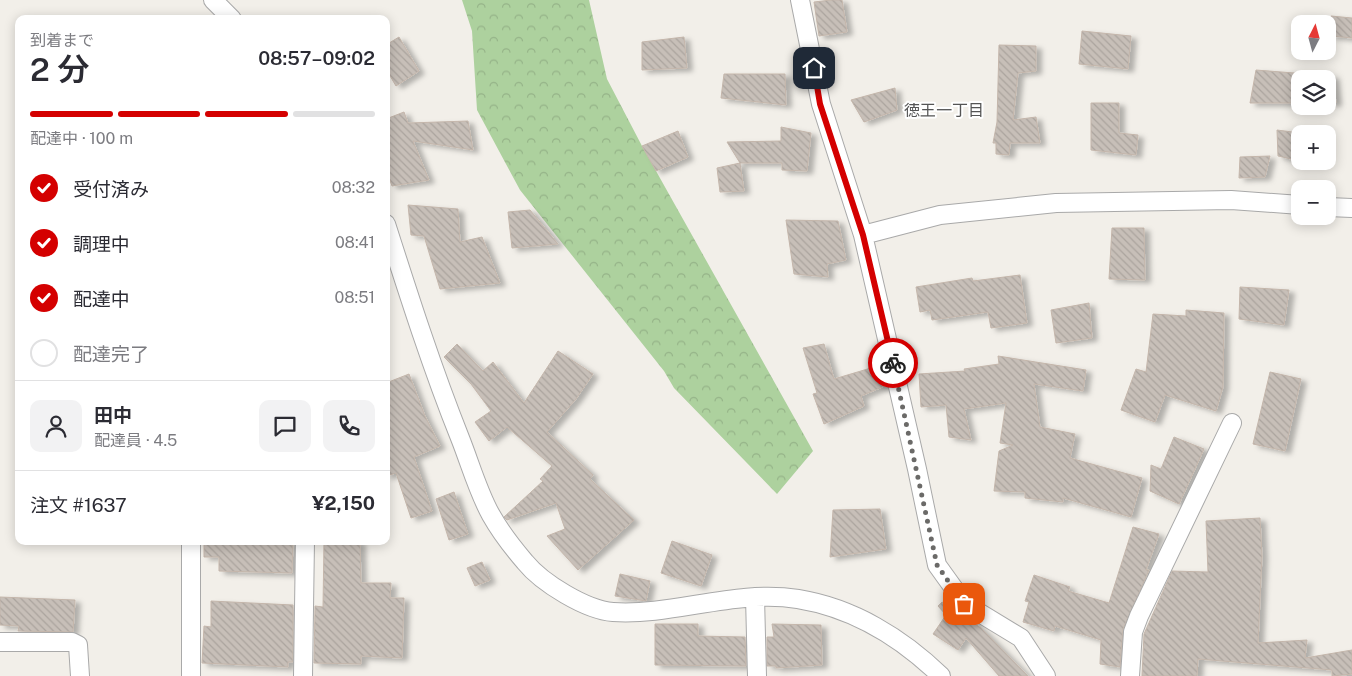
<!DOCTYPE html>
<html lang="ja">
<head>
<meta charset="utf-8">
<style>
	:root { --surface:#fff; --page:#f2f2f3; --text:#2b2b33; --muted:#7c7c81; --line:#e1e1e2; --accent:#d40000 }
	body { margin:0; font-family:"Public Sans","Noto Sans JP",sans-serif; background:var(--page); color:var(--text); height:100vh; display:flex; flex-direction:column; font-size:19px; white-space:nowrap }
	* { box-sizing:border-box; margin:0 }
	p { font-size:16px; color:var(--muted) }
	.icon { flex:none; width:28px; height:28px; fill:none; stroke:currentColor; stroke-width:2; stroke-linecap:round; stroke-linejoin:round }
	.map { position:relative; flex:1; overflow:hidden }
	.drawer { position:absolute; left:15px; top:15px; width:375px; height:530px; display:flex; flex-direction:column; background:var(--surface); border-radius:10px; box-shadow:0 2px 12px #0003 }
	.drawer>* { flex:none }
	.needle { width:32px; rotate:6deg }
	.fabs { position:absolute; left:1291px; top:15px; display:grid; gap:10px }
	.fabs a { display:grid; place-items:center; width:45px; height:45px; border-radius:10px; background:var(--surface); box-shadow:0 2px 12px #0003; font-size:25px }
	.pin { position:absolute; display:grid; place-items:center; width:42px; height:42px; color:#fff; margin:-21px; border-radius:10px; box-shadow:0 2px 8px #0006 }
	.courier { position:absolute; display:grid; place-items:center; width:50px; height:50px; margin:-25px; border:4px solid #d40000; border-radius:50%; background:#fff; color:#222; box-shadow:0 1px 6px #0007 }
	.summary em { font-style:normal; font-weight:600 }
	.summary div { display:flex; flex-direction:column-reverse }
	.summary { display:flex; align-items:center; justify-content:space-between; height:85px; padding:0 15px }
	h1 { font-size:32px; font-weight:600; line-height:38px }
	.bar { display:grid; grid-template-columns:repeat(4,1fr); gap:8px 5px; align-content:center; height:60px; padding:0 15px }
	.bar i { height:6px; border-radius:4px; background:var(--line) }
	.bar .active { background:var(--accent) }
	.bar p { grid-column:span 4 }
	.line { display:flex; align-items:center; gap:12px; padding:0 15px; border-top:1px solid var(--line) }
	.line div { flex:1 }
	.round { display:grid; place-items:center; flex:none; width:52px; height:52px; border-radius:10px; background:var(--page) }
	ol { padding:0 15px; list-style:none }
	li { display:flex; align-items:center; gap:15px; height:55px }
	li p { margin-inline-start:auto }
	li .icon { padding:5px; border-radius:50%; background:var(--accent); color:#fff; stroke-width:4 }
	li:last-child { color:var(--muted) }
	li i { width:28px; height:28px; border:2px solid var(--line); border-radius:50% }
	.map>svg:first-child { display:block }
	.forest { fill:url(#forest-crowns) }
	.building { fill:url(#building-back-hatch); stroke:#c4b6ab; filter:url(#shadow) }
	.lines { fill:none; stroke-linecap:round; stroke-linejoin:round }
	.street-casing { stroke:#a9a9a9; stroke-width:20 }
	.street { stroke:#fff; stroke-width:18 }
	.done { stroke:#6b6a68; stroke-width:5; stroke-dasharray:0 9 }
	.route { stroke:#d40000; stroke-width:6 }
	.labels { text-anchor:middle; stroke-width:4; stroke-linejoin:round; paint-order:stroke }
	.neighbourhood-label { font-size:16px; fill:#555; stroke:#fff }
</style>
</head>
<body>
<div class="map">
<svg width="1352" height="676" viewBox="0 0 1352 676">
	<defs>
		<pattern id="forest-crowns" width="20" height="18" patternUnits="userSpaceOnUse" patternTransform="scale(1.25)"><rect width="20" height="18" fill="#add19e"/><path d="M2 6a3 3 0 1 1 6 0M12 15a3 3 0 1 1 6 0" fill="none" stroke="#95b388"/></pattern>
		<pattern id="building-back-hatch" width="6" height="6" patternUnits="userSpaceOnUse" patternTransform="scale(1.25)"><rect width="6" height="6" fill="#c7bfb8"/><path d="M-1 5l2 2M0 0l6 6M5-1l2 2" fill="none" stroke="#aba49e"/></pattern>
		<filter id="shadow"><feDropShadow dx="5.5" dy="3" stdDeviation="2.5" flood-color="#0004"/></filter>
	</defs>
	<rect width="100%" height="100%" fill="#f2efe9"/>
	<path class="forest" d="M462,0H589L607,79L642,146L813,451L777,494L674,388L664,371L520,190L477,110L472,31Z"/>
	<path class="building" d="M831,0H842L847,32L819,36L814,2Z
		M1331,16L1352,18V38L1331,36Z
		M1082,31L1131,36L1128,69L1079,64Z
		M399,37L419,71L396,86L386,69V45Z
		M684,37L687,68L642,70V42Z
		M999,45L1036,46V71L1018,73L1013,120L1036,117L1040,143H1010L1009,155L996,154V143H993L997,122Z
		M1256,70L1333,76L1336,103H1328V79H1300V103H1250Z
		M724,74H785L786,105L721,98Z
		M895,88L897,110L864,122L851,100Z
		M1091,103H1119V133L1138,135L1136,155L1091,150Z
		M404,112L408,123L468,121L473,150L413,141L429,180L392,186L386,169V119Z
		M781,127L811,133L807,171L782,170V163H740L727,142L781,141Z
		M1277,130L1308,134H1300V161L1278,156Z
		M678,131L688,157L656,171L642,146Z
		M1270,156L1265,177L1239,178L1240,157Z
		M740,163L744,191L720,192L717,168Z
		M408,205L458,209L460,242L482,237L500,283L440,289L424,236L411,235Z
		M530,210L558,244L512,248L508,212Z
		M786,220L838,221L846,260L827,264L828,277L794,274Z
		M1112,228H1144L1145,280L1109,279Z
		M1020,275L1027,323L991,328L988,312L932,320L930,310L920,312L916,287L972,278L973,281Z
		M1240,287L1289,290L1284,325L1239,319Z
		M1089,303L1092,338L1056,343L1051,310Z
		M1186,310L1224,313L1223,387L1216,411L1165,395L1155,422L1121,410L1136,369L1146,372L1153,314L1186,316Z
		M457,344L483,371L493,362L524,403L558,351L593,374L576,399L547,432L593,475L590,479L634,520L578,570L547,536L565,529L556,503L507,520L504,517L543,481L540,479L552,466L507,427L489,441L475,422L491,411L471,384L444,357Z
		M824,344L834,379L881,365L887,385L861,396L864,406L824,424L813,394L817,393L803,348Z
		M998,356L1086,370L1083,391L1034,384L1040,427L1075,434L1070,458L1142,478L1131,517L1063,498V502L1025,498V492L994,491L999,451L1013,445L1000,443L1006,403L964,409L971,440L949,437L946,405L921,407L919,374L965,371L964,369L999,364Z
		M1270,372L1301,379L1285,451L1253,444Z
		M409,374L425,416L440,446L414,457L432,511L411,518L396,473L386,476V383Z
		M1174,437L1204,449L1179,504L1150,491L1151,465L1161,469Z
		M454,492L468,534L449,540L436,499Z
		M880,509L886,549L830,557L833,510Z
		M1260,518L1262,556L1258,643L1307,640L1305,658L1352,650V674L1332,676V670L1198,659L1197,676H1142L1144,634L1172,571L1208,572L1206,521Z
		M1133,527L1159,534L1146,570H1149L1123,629L1120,667L1100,664L1101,640L1055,626L1054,631L1023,622L1029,602L1025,601L1034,575L1070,587L1068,591L1109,603Z
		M204,541H293L292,573L219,571V557H204Z
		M324,541H360L361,583H391L390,598H404L402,658L361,656V664L314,663L315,606L323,607Z
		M672,541L712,555L701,586L661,573Z
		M482,562L490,580L475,586L467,568Z
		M620,574L650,581L646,601L615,596Z
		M0,597L75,600L73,632L18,631L19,626L0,625Z
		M211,601L293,605V662H288V667L202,663L204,626L211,627Z
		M942,602L981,628L1028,676H999L966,638L958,650L933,634L946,615L938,606Z
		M655,624H698V636L745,637L746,666L655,665Z
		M772,624L821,625L822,665L776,668V666H767V637H774Z"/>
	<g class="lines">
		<defs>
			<path id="street" d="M213,0L232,19
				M800,0L821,104L863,235L917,469L937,565L965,604L1021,638L1046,676
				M1328,207L1352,208
				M386,224C409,296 432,368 460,438C470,463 478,492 491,515C500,531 513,548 525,562C542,583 586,610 613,612C674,616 735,589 798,599C853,608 902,638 941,676
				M863,235L940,215L1056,203L1231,200L1300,205
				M191,541V676
				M755,597L757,676
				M0,642H72L78,645L80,676
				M303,676L305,541
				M1130,676L1133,632L1139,616L1232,423"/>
		</defs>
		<use href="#street" class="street-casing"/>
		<use href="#street" class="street"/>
	</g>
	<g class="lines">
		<path class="done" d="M893,363L937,565L964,604"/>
		<path class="route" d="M814,68L820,104L863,235L893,363"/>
	</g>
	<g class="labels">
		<g class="neighbourhood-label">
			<text x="944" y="116">徳王一丁目</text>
		</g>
	</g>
</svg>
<div class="fabs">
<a><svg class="needle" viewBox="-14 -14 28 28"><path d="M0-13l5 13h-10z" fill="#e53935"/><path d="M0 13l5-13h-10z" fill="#7c7c81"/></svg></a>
<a><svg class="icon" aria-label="layers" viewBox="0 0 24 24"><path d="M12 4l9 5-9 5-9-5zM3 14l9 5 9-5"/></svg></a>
<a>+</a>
<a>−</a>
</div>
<div class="pin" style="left:964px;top:604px;background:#ea580c"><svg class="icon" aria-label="bag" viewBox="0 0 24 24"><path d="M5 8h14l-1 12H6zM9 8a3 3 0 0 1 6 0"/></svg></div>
<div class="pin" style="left:814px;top:68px;background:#1f2937"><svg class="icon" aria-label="home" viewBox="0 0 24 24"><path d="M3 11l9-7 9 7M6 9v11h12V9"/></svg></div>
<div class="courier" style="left:893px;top:363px"><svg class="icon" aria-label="bike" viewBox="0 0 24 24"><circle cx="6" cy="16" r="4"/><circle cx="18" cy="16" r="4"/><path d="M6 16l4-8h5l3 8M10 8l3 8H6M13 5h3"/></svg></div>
<section class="drawer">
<div class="summary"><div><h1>2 分</h1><p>到着まで</p></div><em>08:57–09:02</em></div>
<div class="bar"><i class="active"></i><i class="active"></i><i class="active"></i><i></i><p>配達中 · 100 m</p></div>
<ol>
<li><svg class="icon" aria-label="check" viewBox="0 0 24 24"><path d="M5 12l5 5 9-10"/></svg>受付済み<p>08:32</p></li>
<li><svg class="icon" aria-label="check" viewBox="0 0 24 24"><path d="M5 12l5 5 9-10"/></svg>調理中<p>08:41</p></li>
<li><svg class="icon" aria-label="check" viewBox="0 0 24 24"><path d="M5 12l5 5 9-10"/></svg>配達中<p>08:51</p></li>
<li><i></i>配達完了</li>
</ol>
<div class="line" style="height:90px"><a class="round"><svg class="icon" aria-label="person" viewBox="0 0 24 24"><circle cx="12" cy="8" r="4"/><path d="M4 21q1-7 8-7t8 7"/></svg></a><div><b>田中</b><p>配達員 · 4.5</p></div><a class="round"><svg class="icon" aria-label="chat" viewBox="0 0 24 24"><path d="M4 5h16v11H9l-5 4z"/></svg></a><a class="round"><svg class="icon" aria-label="phone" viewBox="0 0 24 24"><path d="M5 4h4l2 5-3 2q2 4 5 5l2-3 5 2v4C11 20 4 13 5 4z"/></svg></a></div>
<div class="line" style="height:65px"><div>注文 #1637</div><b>¥2,150</b></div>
</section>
</div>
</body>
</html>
